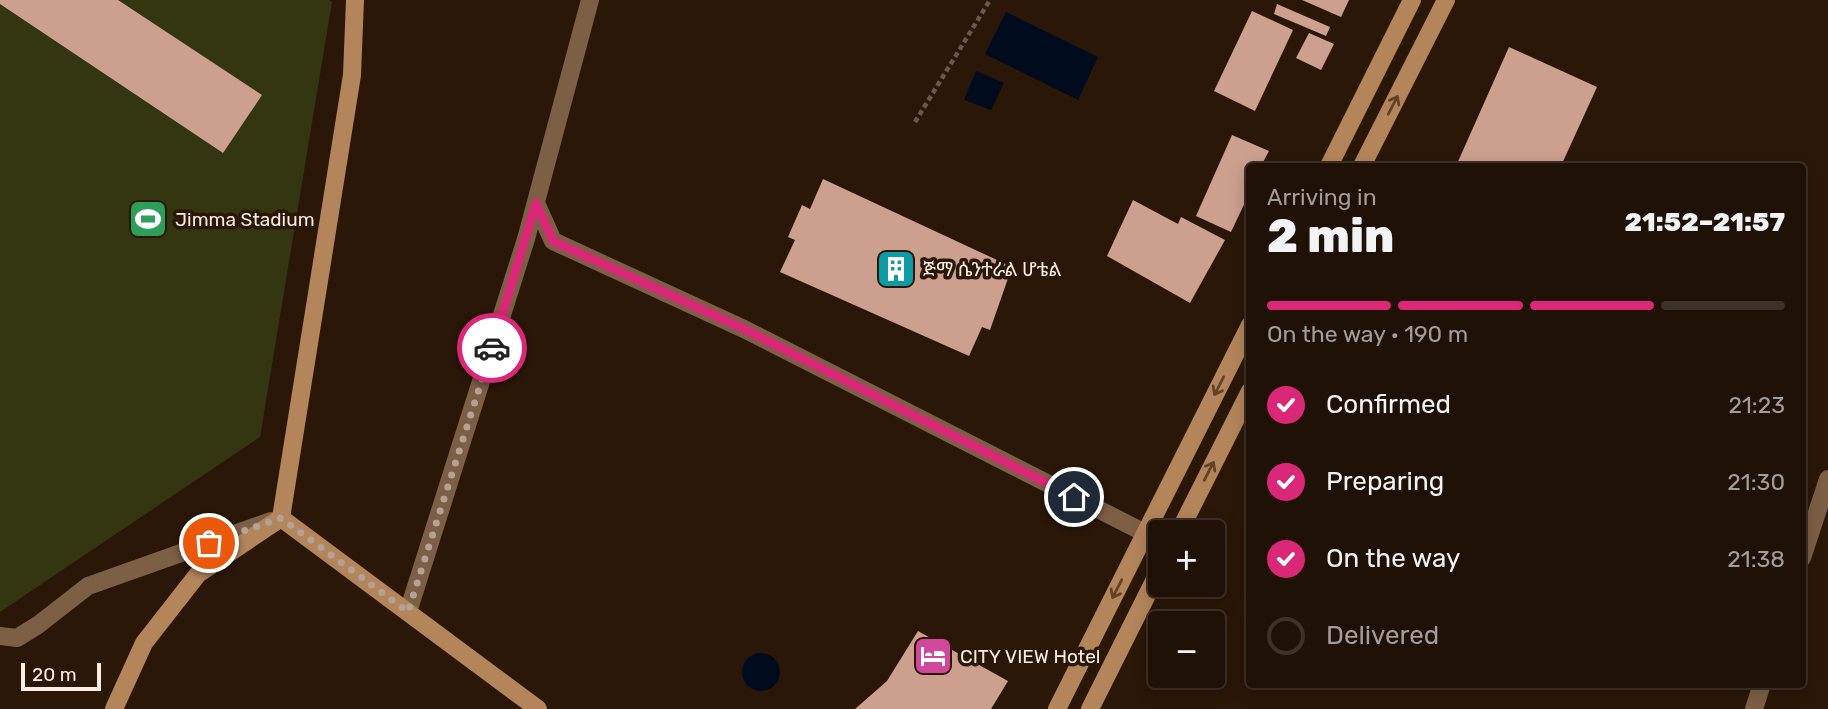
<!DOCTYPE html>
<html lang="en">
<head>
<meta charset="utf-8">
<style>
	:root { --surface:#201106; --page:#2d1f14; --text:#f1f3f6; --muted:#a29d9b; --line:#3d3128; --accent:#db2777 }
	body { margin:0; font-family:Rubik,"Noto Sans Ethiopic",sans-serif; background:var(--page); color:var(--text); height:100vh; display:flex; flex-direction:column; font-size:26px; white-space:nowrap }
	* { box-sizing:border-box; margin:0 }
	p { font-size:23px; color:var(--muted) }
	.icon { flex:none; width:38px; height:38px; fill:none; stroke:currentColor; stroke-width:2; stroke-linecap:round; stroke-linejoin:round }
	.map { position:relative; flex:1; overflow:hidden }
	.details { position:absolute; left:1246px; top:163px; width:560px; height:525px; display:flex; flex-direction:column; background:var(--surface); border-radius:7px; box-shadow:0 4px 18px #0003,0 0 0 2px var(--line) }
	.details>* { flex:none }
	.controls { position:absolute; left:1148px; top:520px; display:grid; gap:14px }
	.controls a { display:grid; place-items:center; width:77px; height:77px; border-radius:7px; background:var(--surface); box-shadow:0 4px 18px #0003,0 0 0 2px var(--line); font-size:35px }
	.scale { position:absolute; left:21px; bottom:18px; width:80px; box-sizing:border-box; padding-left:7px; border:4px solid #fbede4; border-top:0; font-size:19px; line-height:24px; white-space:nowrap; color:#fbede4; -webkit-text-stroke:5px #2a1708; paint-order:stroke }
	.pin { position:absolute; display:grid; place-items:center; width:60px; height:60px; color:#fff; margin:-30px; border:4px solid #fff; border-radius:50%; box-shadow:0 2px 7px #0007 }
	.courier { position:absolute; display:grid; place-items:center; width:70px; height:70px; margin:-35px; border:5px solid #db2777; border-radius:50%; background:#fff; color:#222; box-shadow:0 2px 9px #0007 }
	.summary em { font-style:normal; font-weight:800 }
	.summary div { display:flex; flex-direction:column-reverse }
	.summary { display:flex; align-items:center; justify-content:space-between; height:119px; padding:0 21px }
	h1 { font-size:46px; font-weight:800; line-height:52px }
	.bar { display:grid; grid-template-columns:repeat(4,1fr); gap:10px 7px; align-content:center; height:84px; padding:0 21px }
	.bar i { height:9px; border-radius:5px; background:var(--line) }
	.bar .on { background:var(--accent) }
	.bar p { grid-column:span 4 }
	ol { padding:0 21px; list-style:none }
	li { display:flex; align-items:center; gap:21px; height:77px }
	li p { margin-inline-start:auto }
	li .icon { padding:7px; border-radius:50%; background:var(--accent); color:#fff; stroke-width:4 }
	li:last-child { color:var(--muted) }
	li i { width:38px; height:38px; border:4px solid var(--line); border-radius:50% }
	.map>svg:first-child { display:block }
	.green { fill:#333611 }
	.water { fill:#000b1e }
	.building { fill:#cd9f8f }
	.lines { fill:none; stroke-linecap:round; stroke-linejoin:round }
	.path { stroke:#6a584b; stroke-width:4.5; stroke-dasharray:5 3.5; stroke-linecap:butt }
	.street { stroke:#7d5f46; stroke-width:18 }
	.secondary { stroke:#b4855b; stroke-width:18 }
	.oneway { stroke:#614329 }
	.done { stroke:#b2a297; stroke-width:7; stroke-dasharray:0 12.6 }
	.route { stroke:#db2777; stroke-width:9 }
	.labels { text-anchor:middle; stroke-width:7; stroke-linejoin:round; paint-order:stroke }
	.poi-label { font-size:19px; fill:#fbede4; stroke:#2a1708; text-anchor:start }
</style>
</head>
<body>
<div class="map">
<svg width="1828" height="709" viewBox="0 0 1828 709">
	<rect width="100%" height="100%" fill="#2a1708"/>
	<path class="green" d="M0,0H329L332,2L260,437L0,612Z"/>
	<path class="water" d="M1006,12L1098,57L1078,100L985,54Z
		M976,71L1004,83L991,110L964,100Z
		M742 672a19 19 0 1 1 38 0a19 19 0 1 1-38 0Z"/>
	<path class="building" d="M0,0H118L262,95L223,153L0,4Z
		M1302,0H1349L1341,17Z
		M1277,4L1330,27L1326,36L1274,14Z
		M1252,11L1293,30L1255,111L1214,91Z
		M1309,33L1334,44L1321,70L1296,58Z
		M1509,47L1597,87L1561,166H1456Z
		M1232,135L1269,151L1261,166H1250V192L1231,232L1196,216Z
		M823,179L1012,267L990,330L982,327L969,356L780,272L795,240L788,237L802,205L810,209Z
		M1133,200L1178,224L1181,217L1225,240L1190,303L1107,256Z
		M918,631L1008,681L991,709H855L887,681Z"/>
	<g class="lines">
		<path class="path" d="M915,122L990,0"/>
		<path class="street" d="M536,203L553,241L744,329L1145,533
			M1802,558L1828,479
			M408,612L526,239L590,0
			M0,636L17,638L38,625L88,586L271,521
			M1754,709L1762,684"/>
		<path class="secondary" d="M355,0L352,75L281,518L538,709
			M1329,166L1412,0
			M1362,166L1446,0
			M1179,532L1250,391
			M114,709L144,643L198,574L281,518
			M1057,709L1250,325
			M1090,709L1160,569"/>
	</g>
	<defs><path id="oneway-shaft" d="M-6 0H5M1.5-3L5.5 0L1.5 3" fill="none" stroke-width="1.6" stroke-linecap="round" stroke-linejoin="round" transform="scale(1.75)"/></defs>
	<g class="oneway">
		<use href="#oneway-shaft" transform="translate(1393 105) rotate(-63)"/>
		<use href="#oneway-shaft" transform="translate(1219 386) rotate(117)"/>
		<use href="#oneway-shaft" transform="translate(1209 471) rotate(-63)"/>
		<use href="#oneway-shaft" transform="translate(1117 589) rotate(117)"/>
	</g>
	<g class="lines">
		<path class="done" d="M209,543L281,518L408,612L492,348"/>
		<path class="route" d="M492,348L536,203L553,241L744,329L1074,497"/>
	</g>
	<defs>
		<symbol id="stadium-square" viewBox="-11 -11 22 22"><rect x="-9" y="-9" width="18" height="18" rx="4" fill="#2e9e5b" stroke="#2a1708"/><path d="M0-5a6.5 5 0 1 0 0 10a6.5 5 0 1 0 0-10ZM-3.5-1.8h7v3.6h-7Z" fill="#fff"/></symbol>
		<symbol id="building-square" viewBox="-11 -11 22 22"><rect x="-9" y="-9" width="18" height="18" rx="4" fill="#0f9aa8" stroke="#2a1708"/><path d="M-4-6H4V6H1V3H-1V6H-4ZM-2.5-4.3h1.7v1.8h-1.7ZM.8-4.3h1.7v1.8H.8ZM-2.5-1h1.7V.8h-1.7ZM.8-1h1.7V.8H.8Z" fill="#fff"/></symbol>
		<symbol id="hotel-square" viewBox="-11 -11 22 22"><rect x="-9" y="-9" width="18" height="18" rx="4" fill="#d1479c" stroke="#2a1708"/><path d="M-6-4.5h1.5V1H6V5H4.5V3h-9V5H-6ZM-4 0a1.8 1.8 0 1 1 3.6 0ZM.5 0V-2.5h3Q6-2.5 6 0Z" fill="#fff"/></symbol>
	</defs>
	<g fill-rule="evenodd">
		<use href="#stadium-square" x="126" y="197" width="44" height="44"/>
		<use href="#building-square" x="874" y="247" width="44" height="44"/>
		<use href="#hotel-square" x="911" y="634" width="44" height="44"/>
	</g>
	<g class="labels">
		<g class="poi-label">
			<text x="175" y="226">Jimma Stadium</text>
			<text x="923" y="276">ጅማ ሴንተራል ሆቴል</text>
			<text x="960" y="663">CITY VIEW Hotel</text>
		</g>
	</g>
</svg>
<div class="controls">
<a>+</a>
<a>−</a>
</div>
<div class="scale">20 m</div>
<div class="pin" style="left:209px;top:543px;background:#ea580c"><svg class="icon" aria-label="bag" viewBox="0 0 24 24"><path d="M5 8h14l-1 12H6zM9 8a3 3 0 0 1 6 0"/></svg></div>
<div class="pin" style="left:1074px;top:497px;background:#1f2937"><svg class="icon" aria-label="home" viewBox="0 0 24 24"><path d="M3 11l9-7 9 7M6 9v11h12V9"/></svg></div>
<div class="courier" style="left:492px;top:348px"><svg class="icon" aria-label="car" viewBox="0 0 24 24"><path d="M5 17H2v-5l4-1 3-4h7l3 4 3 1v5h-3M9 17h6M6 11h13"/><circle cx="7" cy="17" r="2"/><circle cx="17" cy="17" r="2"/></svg></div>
<section class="details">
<div class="summary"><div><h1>2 min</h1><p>Arriving in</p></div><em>21:52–21:57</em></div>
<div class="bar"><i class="on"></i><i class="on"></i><i class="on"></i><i></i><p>On the way · 190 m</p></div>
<ol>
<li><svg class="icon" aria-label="check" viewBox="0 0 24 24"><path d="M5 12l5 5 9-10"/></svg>Confirmed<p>21:23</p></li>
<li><svg class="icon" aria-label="check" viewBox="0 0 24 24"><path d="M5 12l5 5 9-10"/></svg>Preparing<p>21:30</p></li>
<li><svg class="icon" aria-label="check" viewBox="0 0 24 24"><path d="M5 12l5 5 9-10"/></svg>On the way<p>21:38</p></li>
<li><i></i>Delivered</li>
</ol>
</section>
</div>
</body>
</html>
